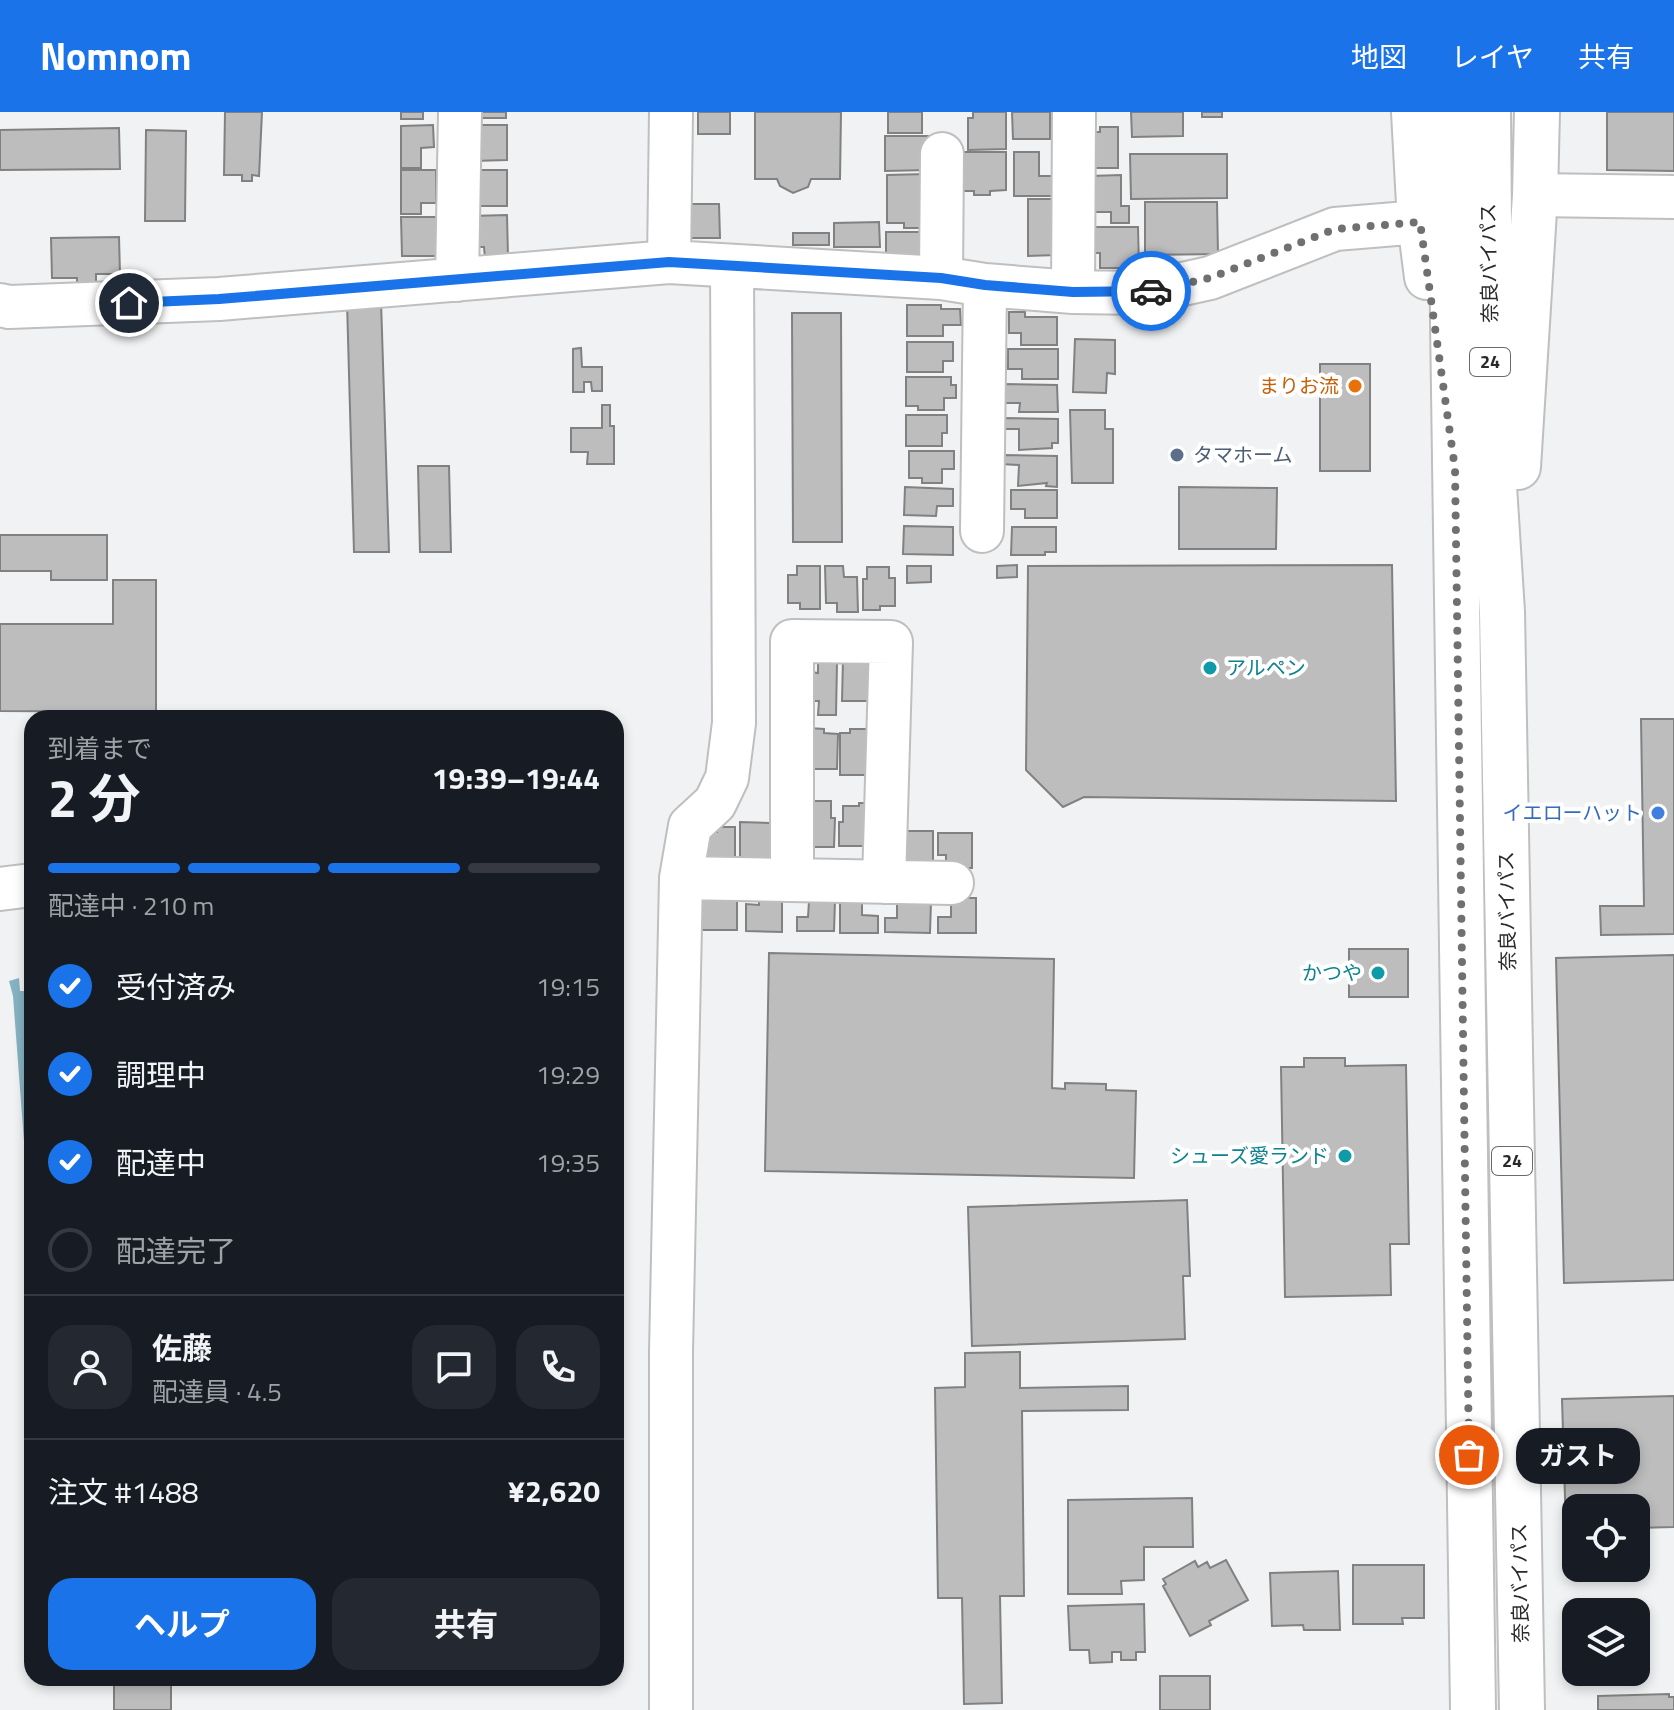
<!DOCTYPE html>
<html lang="ja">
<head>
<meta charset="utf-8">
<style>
	:root { --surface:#171b24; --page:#242831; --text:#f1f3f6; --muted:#9ea1a6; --line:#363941; --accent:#1a73e8 }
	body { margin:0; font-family:"Titillium Web","Noto Sans JP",sans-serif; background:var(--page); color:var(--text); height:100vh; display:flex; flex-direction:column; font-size:30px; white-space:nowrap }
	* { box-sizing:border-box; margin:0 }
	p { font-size:26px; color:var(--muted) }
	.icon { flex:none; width:44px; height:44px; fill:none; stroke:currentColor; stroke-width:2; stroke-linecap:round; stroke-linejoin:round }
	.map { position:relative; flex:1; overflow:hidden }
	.sheet { position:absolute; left:24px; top:598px; width:600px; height:976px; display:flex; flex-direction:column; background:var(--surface); border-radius:24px; box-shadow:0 4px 12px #0003 }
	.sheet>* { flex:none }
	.fabs { position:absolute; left:1562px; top:1382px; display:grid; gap:16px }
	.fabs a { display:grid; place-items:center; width:88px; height:88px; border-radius:16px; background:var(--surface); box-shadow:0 4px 12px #0003; font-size:40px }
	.pin { position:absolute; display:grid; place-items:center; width:68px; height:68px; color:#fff; margin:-34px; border:4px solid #fff; border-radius:50%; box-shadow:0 2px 8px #0007 }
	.courier { position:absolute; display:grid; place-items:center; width:80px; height:80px; margin:-40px; border:6px solid #1a73e8; border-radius:50%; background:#fff; color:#222; box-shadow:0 2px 10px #0007 }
	.bubble { position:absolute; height:56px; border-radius:24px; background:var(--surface); box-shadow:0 4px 12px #0003; font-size:26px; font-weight:700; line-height:56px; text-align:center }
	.head em { font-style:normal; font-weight:700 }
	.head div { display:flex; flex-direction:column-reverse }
	.head { display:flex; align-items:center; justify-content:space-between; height:136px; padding:0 24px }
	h1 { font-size:52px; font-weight:700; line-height:60px }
	.bar { display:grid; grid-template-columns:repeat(4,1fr); gap:12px 8px; align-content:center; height:96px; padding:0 24px }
	.bar i { height:10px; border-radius:6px; background:var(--line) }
	.bar .current { background:var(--accent) }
	.bar p { grid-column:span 4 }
	.line { display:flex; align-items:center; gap:20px; padding:0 24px; border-top:2px solid var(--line) }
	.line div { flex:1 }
	.round { display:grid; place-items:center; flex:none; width:84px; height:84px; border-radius:24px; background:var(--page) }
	ol { padding:0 24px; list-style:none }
	li { display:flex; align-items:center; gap:24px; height:88px }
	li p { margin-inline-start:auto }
	li .icon { padding:8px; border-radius:50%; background:var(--accent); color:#fff; stroke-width:4 }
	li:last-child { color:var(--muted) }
	li i { width:44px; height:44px; border:4px solid var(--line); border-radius:50% }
	.cta { display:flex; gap:16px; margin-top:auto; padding:16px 24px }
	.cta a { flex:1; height:92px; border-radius:24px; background:var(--accent); color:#fff; font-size:32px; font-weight:700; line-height:92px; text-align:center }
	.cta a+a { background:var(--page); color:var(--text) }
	header { display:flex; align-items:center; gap:48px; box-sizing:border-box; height:112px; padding:0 40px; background:var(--accent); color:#fff }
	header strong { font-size:38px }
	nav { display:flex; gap:44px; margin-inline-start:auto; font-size:28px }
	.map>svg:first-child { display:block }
	.water { fill:#86b2c3 }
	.building { fill:#bdbdbe; stroke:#818182; stroke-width:2 }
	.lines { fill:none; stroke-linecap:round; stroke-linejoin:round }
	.minor-casing { stroke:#bfbfc0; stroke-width:46 }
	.highway-casing { stroke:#bfbfc0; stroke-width:48 }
	.minor { stroke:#fff; stroke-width:42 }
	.highway { stroke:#fff; stroke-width:44 }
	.done { stroke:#707070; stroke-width:8; stroke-dasharray:0 14.4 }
	.route { stroke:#1a73e8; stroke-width:10 }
	.food-dot { fill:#e8710a; stroke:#fff; stroke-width:3 }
	.service-dot { fill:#5c6f8a; stroke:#fff; stroke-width:3 }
	.culture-dot { fill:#0f9aa8; stroke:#fff; stroke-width:3 }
	.shop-dot { fill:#3f7fe0; stroke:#fff; stroke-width:3 }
	.labels { text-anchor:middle; stroke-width:8; stroke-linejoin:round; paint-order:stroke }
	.shield { fill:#fff; stroke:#6a6a6a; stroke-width:2 }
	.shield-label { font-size:18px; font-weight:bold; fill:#2a2a2a }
	.street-label { font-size:20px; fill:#2a2a2a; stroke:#fff }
	.food-label { font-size:20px; fill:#c56008; stroke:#fff; text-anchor:end }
	.service-label { font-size:20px; fill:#4e5e75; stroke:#fff; text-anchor:start }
	.culture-label { font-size:20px; fill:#0d838f; stroke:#fff; text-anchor:end }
	.shop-label { font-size:20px; fill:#366cbe; stroke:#fff; text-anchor:end }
</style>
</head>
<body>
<header>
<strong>Nomnom</strong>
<nav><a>地図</a><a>レイヤ</a><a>共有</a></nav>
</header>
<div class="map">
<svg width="1674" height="1598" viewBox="0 0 1674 1598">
	<rect width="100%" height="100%" fill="#f1f2f3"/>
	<path class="water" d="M19,866L20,879H32V1135L13,884L9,869Z
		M616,882L621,891L616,1127Z"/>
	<path class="building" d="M225,0H262L259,64L252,63V69H242V63H224Z
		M401,0H423V7H401Z
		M473,0H506V6H473Z
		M698,0H730V22H698Z
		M755,0H841L840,67H811L808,75L793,81L780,74L777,67H755Z
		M888,0H922V21H888Z
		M973,0H1006V37L968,38V6H973Z
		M1012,0H1050V27H1013Z
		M1131,0H1183V24L1132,25Z
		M1202,0H1222V5H1202Z
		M1607,0H1674V59L1607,58Z
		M433,13L434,35L421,36V56H401V14Z
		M475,13H507V48L473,49Z
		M1100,15H1118V56H1089V20H1100Z
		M119,16L120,57L0,58V18Z
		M146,18L186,19L185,109H145Z
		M885,24H928V58L885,59Z
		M961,40H1006V78L990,79V83H974V79H961Z
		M1014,40H1039V64H1054V84H1014Z
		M1130,42H1227V86L1131,87Z
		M401,58H436V91H421V102H401Z
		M471,58H507V94H471Z
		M926,62V116H904V111H887V63Z
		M1121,63V94H1129V111H1111V100H1090V64Z
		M1028,87H1056V143L1028,144Z
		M1145,90H1217L1218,142L1145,143Z
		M681,92H719L720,126H681Z
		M507,103L508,145L485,146L484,135H472L471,104Z
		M401,105H440L441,144H402Z
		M879,110L880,135H834V111Z
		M1090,115H1138L1139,156H1100V141H1090Z
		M886,120H925V143H886Z
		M793,121H829V133H793Z
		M119,125L120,162H96V171H77V166H52L51,126Z
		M381,189L389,440H354L347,190Z
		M907,193H941V197H960L961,213H943V224H907Z
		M1009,200H1025V205H1057V233H1021V221H1009Z
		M792,201H841L842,430H793Z
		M1075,227L1115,228V262L1107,261L1106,281L1073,280Z
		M907,230H953V249H943V260H907Z
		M581,236L582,255H602V279H592L591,270H584V280H573V237Z
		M1008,237H1058V267H1022V257H1008Z
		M1320,252H1370V359H1320Z
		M906,265H951V273H956V286H944V298H918V294H906Z
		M1002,272L1057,273L1058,300H1019L1020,291H1002Z
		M602,293H610V314H614V352H587L588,340H571V316H602Z
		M1070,298H1105V317H1113V371H1072Z
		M906,303H947V321H942V334H906Z
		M1001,306L1058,307V331H1052V336L1019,338V317H1001Z
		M909,339H954V357H942V371H922V366H909Z
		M1001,343L1057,344V375L1046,374L1047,371L1018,374L1019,353L1001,352Z
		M418,354H449L451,440H420Z
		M905,375L953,377V394H937L936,404L904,403Z
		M1179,375L1277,376L1276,437H1179Z
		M1011,378H1057V406H1025V397H1011Z
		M904,414L953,415V443L903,442Z
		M1012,415H1056V440H1045V443H1011Z
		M0,423H107V468H51V459H0Z
		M1017,453V465L997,466V454Z
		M1392,453L1396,689L1084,685L1063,695L1026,658L1028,454Z
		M797,454H820V497H800V491H788V463H797Z
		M825,454H843L844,465H857L858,500H837V491H826Z
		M907,454H931V470L907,471Z
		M867,455H889V466H895V494H880V498H863V467H867Z
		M113,468H156V600L0,599V512H113Z
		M843,547H869V589H842Z
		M818,550L837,551L836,603H818L819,589H811V560L818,561Z
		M1641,607H1674V822L1601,823L1600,794H1644Z
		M808,616L824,617V621L838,622L837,657H806Z
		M850,617H870L869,663H840V621H850Z
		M812,689H831V706H835L834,735H804Z
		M859,691H870V734H839V710H843V694H859Z
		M740,710L771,711V747L740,746Z
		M717,715H735V747H697L705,720H717Z
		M903,719H933V749H902Z
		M938,721H972V756H946V743H938Z
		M702,784H737V818H698Z
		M840,785H862V803L878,804V821H840Z
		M951,786H976V821H938V805H951Z
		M759,789H782V820L746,819V792L759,793Z
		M809,789H835L834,819H797V805H808Z
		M897,790H931L930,821L885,820V806H897Z
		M1349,837H1408V885H1349Z
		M769,841L1054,847L1052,976L1065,977V971L1106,972V978L1136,979L1134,1066L765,1059Z
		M1674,843V1168L1564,1171L1556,846Z
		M1304,946H1345V954L1406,953L1409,1132H1390L1391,1183L1285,1185L1281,955H1304Z
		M1187,1088L1190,1164H1183L1185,1227L972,1234L968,1095Z
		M1020,1240V1276L1128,1274V1298L1022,1299L1024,1484H1000L1002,1591L964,1592L962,1486H938L935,1276L965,1275V1241Z
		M1674,1284V1415L1636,1416V1396H1576V1417L1566,1418L1562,1287Z
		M1192,1386L1193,1435H1144V1468L1121,1469L1122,1482H1068V1388Z
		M1226,1448L1248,1488L1209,1509L1211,1513L1190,1524L1163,1474L1166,1472L1163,1467L1195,1449L1198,1455L1207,1450L1210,1456Z
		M1353,1453H1424V1506H1402L1403,1512H1353Z
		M1338,1459L1340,1518H1304L1303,1513L1272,1514L1270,1461Z
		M1144,1492L1145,1540H1136V1548H1121V1540H1112V1550L1090,1551L1089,1538H1070L1068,1494Z
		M1160,1564H1210V1598H1160Z
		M114,1566H171V1598H114Z
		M1669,1582V1585H1674V1598H1598V1584Z"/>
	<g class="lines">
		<defs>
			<path id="minor" d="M1535,83L1674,85
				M669,150L671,0
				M941,166L942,42
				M457,168L460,0
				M1073,180L1074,0
				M0,193L9,195L219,187L669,150L941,166L985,173L1073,180L1142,181L1210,166L1335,117L1420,110
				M982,419L985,173
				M681,766L952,771
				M792,768V529L891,530L884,770
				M0,777L32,773
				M671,1598V1240L681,766L690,714L715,691L727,666L734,611L732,154"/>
			<path id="highway" d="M1414,0L1420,110L1427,165
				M1450,0L1473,1598
				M1488,0L1491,327L1502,500L1522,1598
				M1518,355L1535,83L1537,0"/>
		</defs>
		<use href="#minor" class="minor-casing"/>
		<use href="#highway" class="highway-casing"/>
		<use href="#minor" class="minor"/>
		<use href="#highway" class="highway"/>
	</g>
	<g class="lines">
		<path class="done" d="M1151,179L1210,166L1335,117L1420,110L1455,357L1469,1343"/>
		<path class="route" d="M129,191L219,187L669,150L941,166L985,173L1073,180L1151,179"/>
	</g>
	<circle class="food-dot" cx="1355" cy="274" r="8"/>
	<circle class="service-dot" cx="1177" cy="343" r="8"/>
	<g class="culture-dot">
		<circle cx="1210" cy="556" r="8"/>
		<circle cx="1378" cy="861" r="8"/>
		<circle cx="1345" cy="1044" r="8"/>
	</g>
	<circle class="shop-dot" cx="1658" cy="701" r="8"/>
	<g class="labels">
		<g class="shield">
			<rect x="1470" y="236" width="40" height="28" rx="6"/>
			<rect x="1492" y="1035" width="40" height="28" rx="6"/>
		</g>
		<g class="shield-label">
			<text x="1490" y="256">24</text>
			<text x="1512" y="1055">24</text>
		</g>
		<g class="street-label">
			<text transform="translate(1489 151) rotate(-91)" y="7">奈良バイパス</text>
			<text transform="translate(1507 799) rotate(-91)" y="7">奈良バイパス</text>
			<text transform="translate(1520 1471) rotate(-91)" y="7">奈良バイパス</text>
		</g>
		<g class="food-label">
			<text x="1339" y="281">まりお流</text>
		</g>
		<g class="service-label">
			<text x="1193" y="350">タマホーム</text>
		</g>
		<g class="culture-label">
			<text x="1226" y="563" text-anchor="start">アルペン</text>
			<text x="1362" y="868">かつや</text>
			<text x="1329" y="1051">シューズ愛ランド</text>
		</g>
		<g class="shop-label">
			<text x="1642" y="708">イエローハット</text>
		</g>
	</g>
</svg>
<div class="fabs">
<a><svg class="icon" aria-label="locate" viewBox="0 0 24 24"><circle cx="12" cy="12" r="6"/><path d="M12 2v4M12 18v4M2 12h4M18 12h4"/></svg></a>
<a><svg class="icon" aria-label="layers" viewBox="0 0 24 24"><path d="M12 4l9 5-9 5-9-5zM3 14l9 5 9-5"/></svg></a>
</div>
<div class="pin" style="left:1469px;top:1343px;background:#ea580c"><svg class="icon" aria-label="bag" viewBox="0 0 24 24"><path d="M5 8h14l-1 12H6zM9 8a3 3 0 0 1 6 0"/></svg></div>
<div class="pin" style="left:129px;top:191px;background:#1f2937"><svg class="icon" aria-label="home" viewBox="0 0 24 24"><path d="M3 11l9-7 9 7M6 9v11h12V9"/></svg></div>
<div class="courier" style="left:1151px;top:179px"><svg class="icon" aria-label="car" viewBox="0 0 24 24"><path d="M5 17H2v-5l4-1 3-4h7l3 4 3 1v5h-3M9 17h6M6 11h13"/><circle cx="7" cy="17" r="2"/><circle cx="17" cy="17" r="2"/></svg></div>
<div class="bubble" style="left:1516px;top:1316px;width:124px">ガスト</div>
<section class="sheet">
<div class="head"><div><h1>2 分</h1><p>到着まで</p></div><em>19:39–19:44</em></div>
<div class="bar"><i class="current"></i><i class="current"></i><i class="current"></i><i></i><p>配達中 · 210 m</p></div>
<ol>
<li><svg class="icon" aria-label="check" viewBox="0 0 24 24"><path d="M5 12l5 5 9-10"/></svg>受付済み<p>19:15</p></li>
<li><svg class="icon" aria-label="check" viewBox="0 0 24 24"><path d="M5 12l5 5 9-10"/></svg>調理中<p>19:29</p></li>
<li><svg class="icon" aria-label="check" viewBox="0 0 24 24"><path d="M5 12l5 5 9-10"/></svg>配達中<p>19:35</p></li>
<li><i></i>配達完了</li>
</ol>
<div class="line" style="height:144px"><a class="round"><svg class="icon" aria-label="person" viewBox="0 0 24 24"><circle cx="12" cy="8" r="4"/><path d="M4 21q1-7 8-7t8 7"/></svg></a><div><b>佐藤</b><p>配達員 · 4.5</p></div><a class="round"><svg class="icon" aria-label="chat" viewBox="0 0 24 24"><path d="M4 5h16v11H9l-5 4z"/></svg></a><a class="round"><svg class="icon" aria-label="phone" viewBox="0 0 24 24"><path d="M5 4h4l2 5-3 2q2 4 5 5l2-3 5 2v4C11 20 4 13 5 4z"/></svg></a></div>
<div class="line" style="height:104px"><div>注文 #1488</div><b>¥2,620</b></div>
<div class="cta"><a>ヘルプ</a><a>共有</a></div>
</section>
</div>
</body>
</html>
